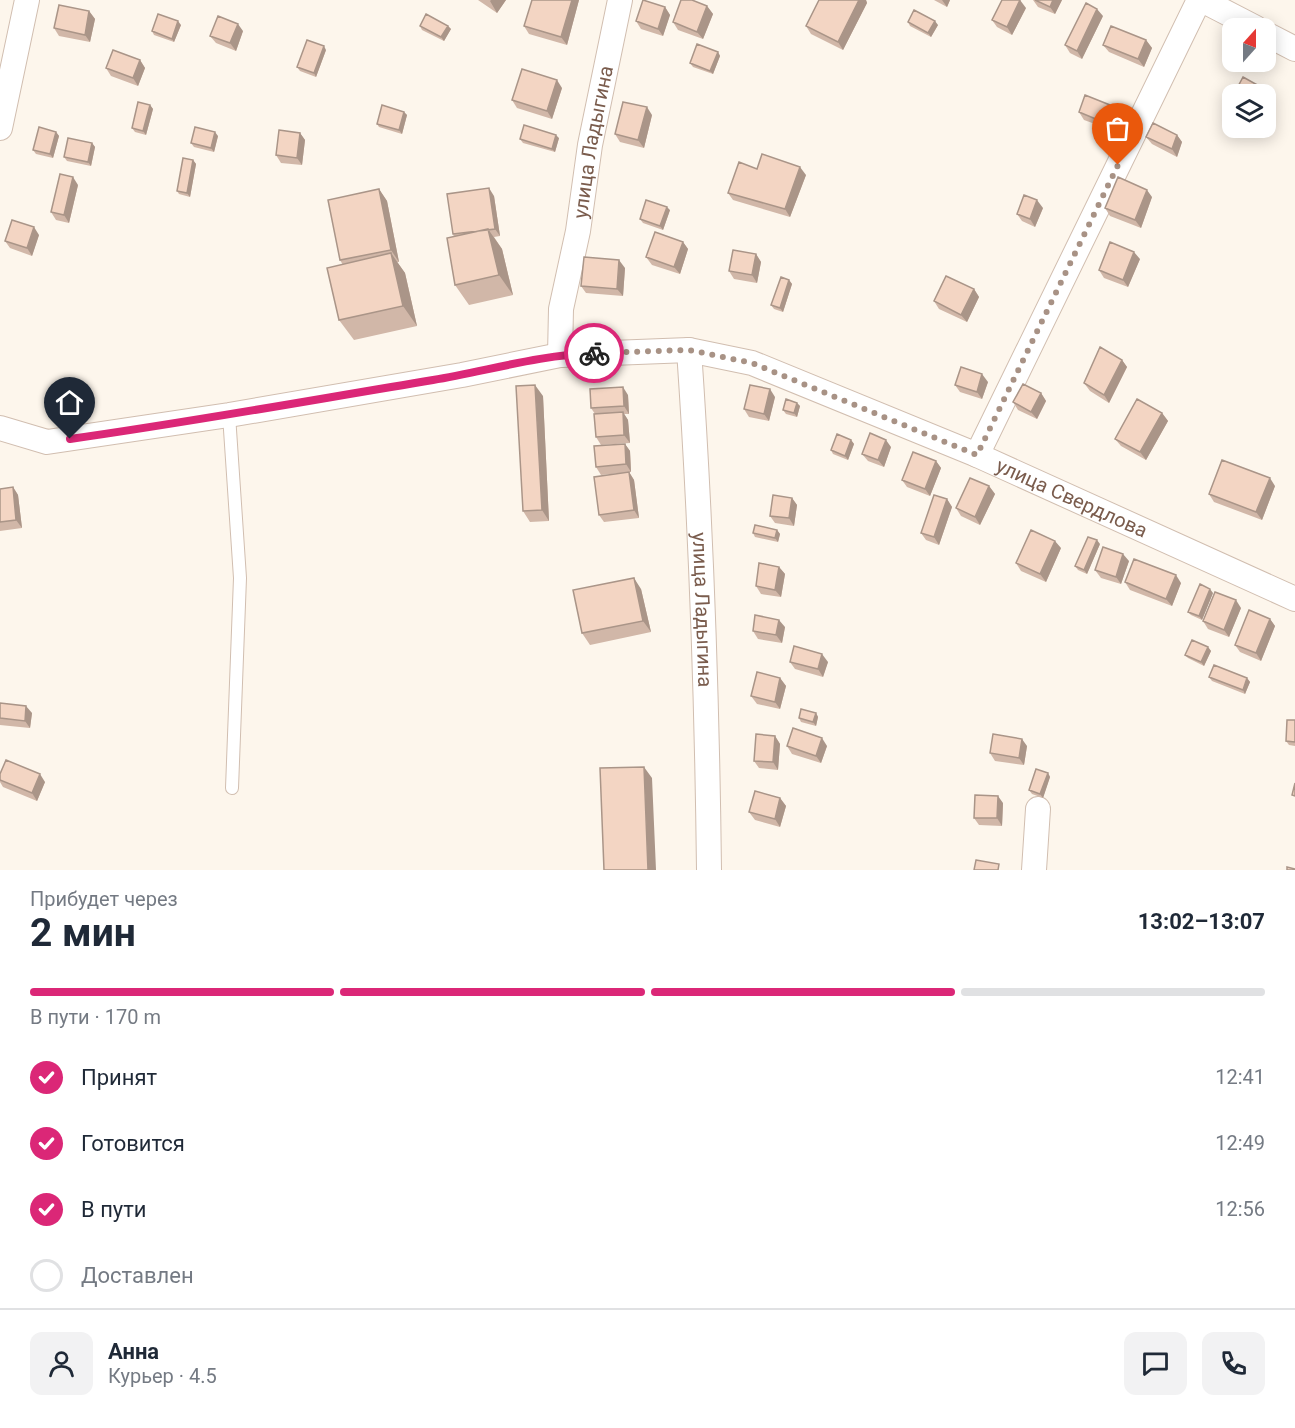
<!DOCTYPE html>
<html lang="ru">
<head>
<meta charset="utf-8">
<style>
	:root { --surface:#fff; --page:#f2f2f3; --text:#1f2937; --muted:#747a83; --line:#e0e1e3; --accent:#db2777 }
	body { margin:0; font-family:Roboto,sans-serif; background:var(--page); color:var(--text); height:100vh; display:flex; flex-direction:column; font-size:22px; white-space:nowrap }
	* { box-sizing:border-box; margin:0 }
	p { font-size:20px; color:var(--muted) }
	.icon { flex:none; width:33px; height:33px; fill:none; stroke:currentColor; stroke-width:2; stroke-linecap:round; stroke-linejoin:round }
	.map { position:relative; height:870px; overflow:hidden }
	.drawer { display:flex; flex-direction:column; background:var(--surface); flex:1 }
	.drawer>* { flex:none }
	.needle { width:39px; rotate:21deg }
	.controls { position:absolute; left:1222px; top:18px; display:grid; gap:12px }
	.controls a { display:grid; place-items:center; width:54px; height:54px; border-radius:12px; background:var(--surface); box-shadow:0 3px 15px #0003; font-size:30px }
	.pin { position:absolute; display:grid; place-items:center; width:51px; height:51px; color:#fff; margin:-62px -26px; border-radius:50% 50% 50% 0; rotate:-45deg; box-shadow:0 0 6px #0007 }
	.pin .icon { rotate:45deg }
	.courier { position:absolute; display:grid; place-items:center; width:60px; height:60px; margin:-30px; border:4px solid #db2777; border-radius:50%; background:#fff; color:#222; box-shadow:0 2px 8px #0007 }
	.headline em { font-style:normal; font-weight:700 }
	.headline div { display:flex; flex-direction:column-reverse }
	.headline { display:flex; align-items:center; justify-content:space-between; height:102px; padding:0 30px }
	h1 { font-size:39px; font-weight:700; line-height:45px }
	.bar { display:grid; grid-template-columns:repeat(4,1fr); gap:9px 6px; align-content:center; height:72px; padding:0 30px }
	.bar i { height:8px; border-radius:4px; background:var(--line) }
	.bar .selected { background:var(--accent) }
	.bar p { grid-column:span 4 }
	.line { display:flex; align-items:center; gap:15px; padding:0 30px; border-top:2px solid var(--line) }
	.line div { flex:1 }
	.round { display:grid; place-items:center; flex:none; width:63px; height:63px; border-radius:12px; background:var(--page) }
	ol { padding:0 30px; list-style:none }
	li { display:flex; align-items:center; gap:18px; height:66px }
	li p { margin-inline-start:auto }
	li .icon { padding:6px; border-radius:50%; background:var(--accent); color:#fff; stroke-width:4 }
	li:last-child { color:var(--muted) }
	li i { width:33px; height:33px; border:3px solid var(--line); border-radius:50% }
	.map>svg:first-child { display:block }
	.lines { fill:none; stroke-linecap:round; stroke-linejoin:round }
	.lane-casing { stroke:#d1beb0; stroke-width:14 }
	.street-casing { stroke:#d1beb0; stroke-width:26 }
	.lane { stroke:#fff; stroke-width:12 }
	.street { stroke:#fff; stroke-width:24 }
	.wall { fill:#d1b7a8 }
	.shaded-wall { fill:#aa9588 }
	.building { fill:#f3d5c3; stroke:#aa9588; stroke-width:1.5 }
	.done { stroke:#a89285; stroke-width:6; stroke-dasharray:0 10.8 }
	.route { stroke:#db2777; stroke-width:8 }
	.labels { text-anchor:middle; stroke-width:6; stroke-linejoin:round; paint-order:stroke }
	.street-label { font-size:20px; fill:#7a5c4d; stroke:#fffaf3 }
</style>
</head>
<body>
<div class="map">
<svg width="1295" height="870" viewBox="0 0 1295 870">
	<rect width="100%" height="100%" fill="#fdf6ec"/>
	<g class="lines">
		<defs>
			<path id="lane" d="M229,415L240,578L232,788"/>
			<g id="street">
				<path d="M1202,0L1256,28"/>
				<path d="M1266,34L1295,49"/>
				<path d="M0,128L27,0"/>
				<path id="s1" d="M689,350C701,523 707,697 709,870"/>
				<path id="s2" d="M560,355L561,309L578,231L590,145L620,0"/>
				<path id="s3" d="M0,428L47,442L229,415L462,375L560,355L689,350L752,363L977,455L1295,599"/>
				<path d="M977,455L1199,0"/>
				<path d="M1034,870L1038,809"/>
			</g>
		</defs>
		<use href="#lane" class="lane-casing"/>
		<use href="#street" class="street-casing"/>
		<use href="#lane" class="lane"/>
		<use href="#street" class="street"/>
	</g>
	<path class="wall" d="M478,0H506L497,13Z
		M532,0H579L567,45L529,34L524,26Z
		M819,0H866L867,3L843,50L811,34L806,26Z
		M934,0H950L947,7Z
		M1033,0H1062L1055,14L1038,7Z
		M707,6L713,14L703,39L678,30L673,22Z
		M665,7L670,15L663,36L641,29L636,21Z
		M1026,8L1012,35L997,27L992,20Z
		M89,11L95,19L90,42L59,36L54,28Z
		M1103,16L1082,59L1070,53L1065,45Z
		M908,22L938,25L931,37L910,26Z
		M181,25L174,42L154,35L152,31Z
		M420,26H448L451,29L444,41L422,30Z
		M243,31L236,51L216,43L210,36Z
		M1146,40L1152,48L1144,67L1109,52L1103,45Z
		M326,50L316,77L300,71L297,67Z
		M718,52L720,56L713,74L693,67L690,63Z
		M140,60L145,68L138,86L111,76L106,68Z
		M562,88L552,119L517,108L512,100Z
		M150,105L153,109L146,135L135,132L132,128Z
		M1110,105L1115,113L1109,129L1084,120L1079,112Z
		M404,112L407,115L402,134L379,127L377,124Z
		M652,115L644,148L620,142L615,134Z
		M56,132L59,136L53,158L36,154L33,150Z
		M300,133L305,140L302,165L281,163L276,155Z
		M1177,135L1182,142L1177,157L1152,144L1146,137Z
		M218,136L214,152L194,147L191,143Z
		M559,138L555,152L523,143L520,139Z
		M92,143L95,147L91,166L67,161L64,157Z
		M193,160L196,164L190,197L179,194L177,191Z
		M757,169L806,175L790,217L733,200L728,193Z
		M78,185L69,223L56,220L51,212Z
		M379,189L387,201L399,262H397L405,273L417,326L354,340L339,320L343,265L340,260Z
		M494,196L500,236L494,237L502,249L513,295L469,305L455,285L454,237L453,234Z
		M1152,197L1141,228L1110,216L1105,208Z
		M1043,208L1035,227L1022,221L1017,214Z
		M670,210L663,230L643,223L640,219Z
		M39,235L32,256L10,248L5,241Z
		M683,242L688,249L680,274L652,265L646,257Z
		M756,254L761,262L757,283L734,279L729,271Z
		M1140,259L1128,287L1104,278L1099,270Z
		M625,268L623,296L586,293L581,286Z
		M789,280L792,284L783,312L774,309L771,305Z
		M974,289L979,297L967,322L939,309L934,301Z
		M1122,360L1127,367L1109,403L1090,391L1084,383Z
		M988,382L982,399L960,392L955,385Z
		M1041,393L1046,401L1037,419L1018,410L1013,402Z
		M628,395L629,414H624L628,420L630,443L601,445L596,437L595,414L591,408Z
		M543,396L549,521L530,522L523,511Z
		M775,397L769,421L749,417L744,409Z
		M797,403L800,406L797,417L786,414L783,410Z
		M1162,413L1168,421L1146,460L1121,446L1115,439Z
		M851,440L854,444L848,460L833,454L831,450Z
		M625,444L630,451L631,472H629L634,480L639,518L604,522L599,515L622,473L601,475L596,467Z
		M891,447L884,467L868,461L862,454Z
		M936,461L941,468L930,496L907,487L902,480Z
		M989,486L995,494L980,525L961,516L956,508Z
		M1275,486L1262,520L1214,502L1209,494Z
		M13,487L18,495L22,528L0,531V489Z
		M792,498L797,505L794,526L775,523L770,516Z
		M947,499L952,507L939,545L926,540L921,533Z
		M777,530L780,534L778,542L755,537L753,533Z
		M1100,544L1087,574L1078,570L1075,566Z
		M1061,548L1046,582L1021,571L1016,563Z
		M1129,561L1121,584L1101,578L1095,570Z
		M779,567L785,574L781,597L761,594L756,586Z
		M1125,582L1181,583L1172,606L1130,590Z
		M641,589L651,632L590,645L582,633Z
		M1213,593L1202,620L1191,615L1188,612Z
		M1241,608L1229,637L1208,629L1203,621Z
		M1270,619L1275,626L1261,661L1240,652L1235,645Z
		M785,627L782,643L758,639L753,631Z
		M1208,647L1211,651L1204,666L1188,658L1185,655Z
		M790,662H828L823,677L795,669Z
		M1209,677L1247,678L1250,682L1245,694L1212,681Z
		M780,678L786,686L780,709L757,704L751,696Z
		M0,703L32,713L30,728L0,725Z
		M816,713L818,717L816,726L801,722L799,718Z
		M1295,720V746L1289,745L1286,741Z
		M775,736L780,744L778,770L759,768L754,761Z
		M787,746H827L821,763L792,754Z
		M1027,746L1024,765L995,761L990,753Z
		M1048,773L1050,777L1043,798L1032,794L1029,790Z
		M0,774L45,782L37,801L3,787L0,782Z
		M780,798L786,806L780,827L755,820L749,812Z
		M1003,803L1002,826L979,825L974,818Z"/>
	<path class="shaded-wall" d="M491,0H506L497,13L490,1Z
		M572,0H579L567,45L561,37Z
		M859,0H866L867,3L843,50L838,42Z
		M942,0H950L947,7Z
		M1020,0L1026,8L1012,35L1007,27Z
		M1053,0H1062L1055,14L1050,7Z
		M707,6L713,14L703,39L697,32Z
		M665,7L670,15L663,36L658,29Z
		M1097,9L1103,16L1082,59L1077,51Z
		M89,11L95,19L90,42L85,35Z
		M178,21L181,25L174,42L172,39Z
		M935,21L938,25L931,37L928,33Z
		M238,24L243,31L236,51L230,43Z
		M448,26L451,29L444,41L441,37Z
		M1146,40L1152,48L1144,67L1138,59Z
		M324,46L326,50L316,77L314,73Z
		M718,52L720,56L713,74L710,71Z
		M140,60L145,68L138,86L133,78Z
		M557,80L562,88L552,119L547,111Z
		M1261,87L1266,94H1256Z
		M150,105L153,109L146,135L143,131Z
		M1110,105L1115,113L1109,129L1103,122Z
		M647,107L652,115L644,148L638,140Z
		M404,112L407,115L402,134L399,130Z
		M56,132L59,136L53,158L50,154Z
		M215,132L218,136L214,152L211,148Z
		M300,133L305,140L302,165L297,158Z
		M556,135L559,138L555,152L552,149Z
		M1177,135L1182,142L1177,157L1172,149Z
		M92,143L95,147L91,166L88,162Z
		M193,160L196,164L190,197L187,193Z
		M800,167L806,175L790,217L785,209Z
		M73,177L78,185L69,223L64,215Z
		M489,188L494,196L500,236L495,229Z
		M379,189L387,201L399,262L391,250Z
		M1147,190L1152,197L1141,228L1135,220Z
		M1037,200L1043,208L1035,227L1030,219Z
		M667,207L670,210L663,230L660,226Z
		M34,227L39,235L32,256L27,248Z
		M488,229L502,249L513,295L499,275Z
		M683,242L688,249L680,274L674,267Z
		M1134,252L1140,259L1128,287L1123,280Z
		M391,253L405,273L417,326L403,306Z
		M756,254L761,262L757,283L752,275Z
		M619,260L625,268L623,296L617,289Z
		M789,280L792,284L783,312L780,308Z
		M974,289L979,297L967,322L961,315Z
		M1122,360L1127,367L1109,403L1104,395Z
		M982,374L988,382L982,399L977,392Z
		M535,385L543,396L549,521L542,510Z
		M623,387L628,395L629,414L624,406Z
		M770,389L775,397L769,421L764,414Z
		M1041,393L1046,401L1037,419L1031,412Z
		M797,403L800,406L797,417L794,413Z
		M623,412L628,420L630,443L624,435Z
		M1162,413L1168,421L1146,460L1140,452Z
		M851,440L854,444L848,460L845,456Z
		M886,440L891,447L884,467L878,460Z
		M625,444L630,451L631,472L626,464Z
		M936,461L941,468L930,496L925,489Z
		M629,472L634,480L639,518L634,510Z
		M1270,478L1275,486L1262,520L1256,512Z
		M989,486L995,494L980,525L975,517Z
		M13,487L18,495L22,528L16,520Z
		M792,498L797,505L794,526L789,518Z
		M947,499L952,507L939,545L934,537Z
		M777,530L780,534L778,542L775,538Z
		M1097,540L1100,544L1087,574L1084,570Z
		M1055,541L1061,548L1046,582L1040,574Z
		M1123,554L1129,561L1121,584L1116,577Z
		M779,567L785,574L781,597L775,590Z
		M1176,575L1181,583L1172,606L1166,599Z
		M634,578L641,589L651,632L643,621Z
		M1210,589L1213,593L1202,620L1199,616Z
		M1236,600L1241,608L1229,637L1224,630Z
		M1270,619L1275,626L1261,661L1256,653Z
		M779,620L785,627L782,643L776,635Z
		M1208,647L1211,651L1204,666L1201,662Z
		M822,654L828,662L823,677L818,669Z
		M780,678L786,686L780,709L775,702Z
		M1247,678L1250,682L1245,694L1243,690Z
		M26,706L32,713L30,728L25,721Z
		M816,713L818,717L816,726L813,722Z
		M775,736L780,744L778,770L773,762Z
		M822,738L827,746L821,763L816,756Z
		M1022,739L1027,746L1024,765L1019,758Z
		M644,767L652,778L656,870H648Z
		M1048,773L1050,777L1043,798L1040,794Z
		M40,774L45,782L37,801L32,793Z
		M998,796L1003,803L1002,826L997,818Z
		M780,798L786,806L780,827L775,819Z"/>
	<path class="building" d="M532,0H572L561,37L524,26Z
		M643,0L665,7L658,29L636,21Z
		M681,0H692L707,6L697,32L673,22Z
		M819,0H859L838,42L806,26Z
		M1002,0H1020L1007,27L992,20Z
		M1035,0H1053L1050,7Z
		M1086,3L1097,9L1077,51L1065,45Z
		M59,5L89,11L85,35L54,28Z
		M914,10L935,21L928,33L908,22Z
		M158,14L178,21L172,39L152,31Z
		M426,14L448,26L441,37L420,26Z
		M218,16L238,24L230,43L210,36Z
		M1111,26L1146,40L1138,59L1103,45Z
		M307,40L324,46L314,73L297,67Z
		M697,44L718,52L710,71L690,63Z
		M113,50L140,60L133,78L106,68Z
		M522,69L557,80L547,111L512,100Z
		M1243,77L1261,87L1256,94H1234Z
		M1085,95L1110,105L1103,122L1079,112Z
		M1233,97V108L1228,106Z
		M138,102L150,105L143,131L132,128Z
		M623,102L647,107L638,140L615,134Z
		M382,105L404,112L399,130L377,124Z
		M1153,123L1177,135L1172,149L1146,137Z
		M524,125L556,135L552,149L520,139Z
		M39,127L56,132L50,154L33,150Z
		M195,127L215,132L211,148L191,143Z
		M279,130L300,133L297,158L276,155Z
		M68,138L92,143L88,162L64,157Z
		M762,154L800,167L785,209L728,193L739,162L757,169Z
		M183,158L193,160L187,193L177,191Z
		M60,174L73,177L64,215L51,212Z
		M1118,177L1147,190L1135,220L1105,208Z
		M489,188L495,229L453,234L447,194Z
		M379,189L391,250L340,260L328,200Z
		M1024,195L1037,200L1030,219L1017,214Z
		M646,200L667,207L660,226L640,219Z
		M12,220L34,227L27,248L5,241Z
		M488,229L499,275L455,285L447,238Z
		M655,232L683,242L674,267L646,257Z
		M1110,242L1134,252L1123,280L1099,270Z
		M733,250L756,254L752,275L729,271Z
		M391,253L403,306L339,320L327,268Z
		M584,257L619,260L617,289L581,286Z
		M946,276L974,289L961,315L934,301Z
		M781,277L789,280L780,308L771,305Z
		M1100,347L1122,360L1104,395L1084,383Z
		M961,367L982,374L977,392L955,385Z
		M1023,384L1041,393L1031,412L1013,402Z
		M535,385L542,510L523,511L516,386Z
		M750,385L770,389L764,414L744,409Z
		M623,387L624,406L591,408L590,389Z
		M786,399L797,403L794,413L783,410Z
		M1137,399L1162,413L1140,452L1115,439Z
		M623,412L624,435L596,437L594,414Z
		M870,433L886,440L878,460L862,454Z
		M837,434L851,440L845,456L831,450Z
		M625,444L626,464L596,467L594,446Z
		M913,452L936,461L925,489L902,480Z
		M1222,460L1270,478L1256,512L1209,494Z
		M629,472L634,510L599,515L594,477Z
		M970,478L989,486L975,517L956,508Z
		M13,487L16,520L0,522V489Z
		M773,495L792,498L789,518L770,516Z
		M934,495L947,499L934,537L921,533Z
		M755,525L777,530L775,538L753,533Z
		M1031,530L1055,541L1040,574L1016,563Z
		M1088,537L1097,540L1084,570L1075,566Z
		M1103,547L1123,554L1116,577L1095,570Z
		M1134,559L1176,575L1166,599L1125,582Z
		M759,563L779,567L775,590L756,586Z
		M634,578L643,621L582,633L573,590Z
		M1200,584L1210,589L1199,616L1188,612Z
		M1215,592L1236,600L1224,630L1203,621Z
		M1249,610L1270,619L1256,653L1235,645Z
		M755,615L779,620L776,635L753,631Z
		M1192,640L1208,647L1201,662L1185,655Z
		M794,646L822,654L818,669L790,662Z
		M1214,665L1247,678L1243,690L1209,677Z
		M757,672L780,678L775,702L751,696Z
		M0,703L26,706L25,721L0,718Z
		M801,709L816,713L813,722L799,718Z
		M1287,720H1295V742L1286,741Z
		M793,728L822,738L816,756L787,746Z
		M756,734L775,736L773,762L754,761Z
		M993,734L1022,739L1019,758L990,753Z
		M6,760L40,774L32,793L0,780V774Z
		M644,767L648,870H604L600,768Z
		M1036,769L1048,773L1040,794L1029,790Z
		M1295,783V796L1292,795Z
		M755,791L780,798L775,819L749,812Z
		M975,795L998,796L997,818H974Z
		M976,860L999,864L998,870H974Z
		M1287,867L1295,869V870H1287Z"/>
	<g class="lines">
		<path class="done" d="M594,353L689,350L752,363L977,455L1118,165"/>
		<path class="route" d="M70,439C191,422 312,400 433,380C487,371 539,355 594,353"/>
	</g>
	<g class="labels">
		<g class="street-label">
			<text dy="7" stroke="none"><textPath href="#s2" startOffset="216">улица Ладыгина</textPath></text>
			<text dy="7" stroke="none"><textPath href="#s3" startOffset="1110">улица Свердлова</textPath></text>
			<text dy="7" stroke="none"><textPath href="#s1" startOffset="260">улица Ладыгина</textPath></text>
		</g>
	</g>
</svg>
<div class="controls">
<a><svg class="needle" viewBox="-14 -14 28 28"><path d="M0-13l5 13h-10z" fill="#e53935"/><path d="M0 13l5-13h-10z" fill="#747a83"/></svg></a>
<a><svg class="icon" aria-label="layers" viewBox="0 0 24 24"><path d="M12 4l9 5-9 5-9-5zM3 14l9 5 9-5"/></svg></a>
</div>
<div class="pin" style="left:1118px;top:165px;background:#ea580c"><svg class="icon" aria-label="bag" viewBox="0 0 24 24"><path d="M5 8h14l-1 12H6zM9 8a3 3 0 0 1 6 0"/></svg></div>
<div class="pin" style="left:70px;top:439px;background:#1f2937"><svg class="icon" aria-label="home" viewBox="0 0 24 24"><path d="M3 11l9-7 9 7M6 9v11h12V9"/></svg></div>
<div class="courier" style="left:594px;top:353px"><svg class="icon" aria-label="bike" viewBox="0 0 24 24"><circle cx="6" cy="16" r="4"/><circle cx="18" cy="16" r="4"/><path d="M6 16l4-8h5l3 8M10 8l3 8H6M13 5h3"/></svg></div>
</div>
<section class="drawer">
<div class="headline"><div><h1>2 мин</h1><p>Прибудет через</p></div><em>13:02–13:07</em></div>
<div class="bar"><i class="selected"></i><i class="selected"></i><i class="selected"></i><i></i><p>В пути · 170 m</p></div>
<ol>
<li><svg class="icon" aria-label="check" viewBox="0 0 24 24"><path d="M5 12l5 5 9-10"/></svg>Принят<p>12:41</p></li>
<li><svg class="icon" aria-label="check" viewBox="0 0 24 24"><path d="M5 12l5 5 9-10"/></svg>Готовится<p>12:49</p></li>
<li><svg class="icon" aria-label="check" viewBox="0 0 24 24"><path d="M5 12l5 5 9-10"/></svg>В пути<p>12:56</p></li>
<li><i></i>Доставлен</li>
</ol>
<div class="line" style="height:108px"><a class="round"><svg class="icon" aria-label="person" viewBox="0 0 24 24"><circle cx="12" cy="8" r="4"/><path d="M4 21q1-7 8-7t8 7"/></svg></a><div><b>Анна</b><p>Курьер · 4.5</p></div><a class="round"><svg class="icon" aria-label="chat" viewBox="0 0 24 24"><path d="M4 5h16v11H9l-5 4z"/></svg></a><a class="round"><svg class="icon" aria-label="phone" viewBox="0 0 24 24"><path d="M5 4h4l2 5-3 2q2 4 5 5l2-3 5 2v4C11 20 4 13 5 4z"/></svg></a></div>
</section>
</body>
</html>
